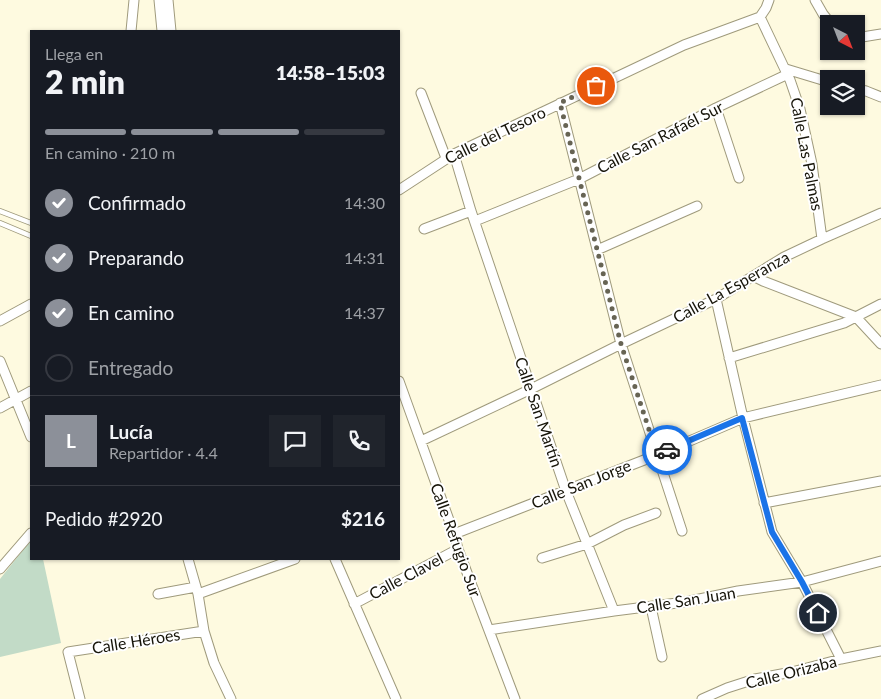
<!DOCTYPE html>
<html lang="es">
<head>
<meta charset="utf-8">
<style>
	:root { --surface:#171b24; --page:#20242c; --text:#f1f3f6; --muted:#9ea1a6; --line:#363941; --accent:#8c9099 }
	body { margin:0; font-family:Lato,sans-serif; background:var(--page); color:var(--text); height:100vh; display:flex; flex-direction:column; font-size:19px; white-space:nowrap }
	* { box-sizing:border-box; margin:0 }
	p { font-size:16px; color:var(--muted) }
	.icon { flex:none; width:28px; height:28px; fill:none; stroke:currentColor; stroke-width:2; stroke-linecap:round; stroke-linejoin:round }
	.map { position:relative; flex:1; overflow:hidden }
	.panel { position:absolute; left:30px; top:30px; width:370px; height:530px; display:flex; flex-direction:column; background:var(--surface); border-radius:0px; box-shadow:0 1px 4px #0004 }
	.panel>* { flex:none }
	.needle { width:32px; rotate:138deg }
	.tools { position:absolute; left:820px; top:15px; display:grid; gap:10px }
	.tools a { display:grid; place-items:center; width:45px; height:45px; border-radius:0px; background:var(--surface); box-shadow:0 1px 4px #0004; font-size:25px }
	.pin { position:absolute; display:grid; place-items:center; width:42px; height:42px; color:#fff; margin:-21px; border:2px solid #fff; border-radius:50%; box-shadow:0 1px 5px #0007 }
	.courier { position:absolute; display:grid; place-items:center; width:50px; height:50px; margin:-25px; border:4px solid #1a73e8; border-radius:50%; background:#fff; color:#222; box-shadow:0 1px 6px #0007 }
	.headline em { font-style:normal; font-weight:800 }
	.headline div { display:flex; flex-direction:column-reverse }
	.headline { display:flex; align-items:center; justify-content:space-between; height:85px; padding:0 15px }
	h1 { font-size:32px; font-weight:800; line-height:38px }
	.bar { display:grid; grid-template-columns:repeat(4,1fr); gap:8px 5px; align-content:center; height:60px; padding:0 15px }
	.bar i { height:6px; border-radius:4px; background:var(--line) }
	.bar .on { background:var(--accent) }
	.bar p { grid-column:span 4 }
	.line { display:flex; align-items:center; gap:12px; padding:0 15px; border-top:1px solid var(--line) }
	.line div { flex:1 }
	.round { display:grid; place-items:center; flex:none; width:52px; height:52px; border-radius:0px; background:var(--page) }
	ol { padding:0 15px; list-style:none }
	li { display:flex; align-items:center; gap:15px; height:55px }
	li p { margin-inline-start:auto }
	li .icon { padding:5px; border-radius:50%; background:var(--accent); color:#fff; stroke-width:4 }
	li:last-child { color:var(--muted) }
	li i { width:28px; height:28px; border:2px solid var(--line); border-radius:50% }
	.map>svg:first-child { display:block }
	.green { fill:#c2dbc7 }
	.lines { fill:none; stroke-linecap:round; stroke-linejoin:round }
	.lane-casing { stroke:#9f9a7c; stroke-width:6 }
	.street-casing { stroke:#9f9a7c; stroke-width:11 }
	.lane { stroke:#fff; stroke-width:4.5 }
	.street { stroke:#fff; stroke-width:9 }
	.done { stroke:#676454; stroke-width:5; stroke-dasharray:0 9 }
	.route { stroke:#1a73e8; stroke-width:6 }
	.labels { text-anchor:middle; stroke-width:4; stroke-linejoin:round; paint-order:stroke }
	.street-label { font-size:16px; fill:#161409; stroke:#fff }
</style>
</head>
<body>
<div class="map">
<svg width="881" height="699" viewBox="0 0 881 699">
	<rect width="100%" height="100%" fill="#fefae0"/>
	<path class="green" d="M31,540V559H43L61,643L0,657V579Z"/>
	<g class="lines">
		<defs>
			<path id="lane" d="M0,211L31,223
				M0,223L31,236"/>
			<path id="street" d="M159,0L162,31
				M168,0L171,31
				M815,0L823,14L831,24
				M760,17L790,80L800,109L812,164L822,239
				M760,17L766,8L769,0
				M131,31L134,0
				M856,38L881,34
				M786,69L829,82
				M856,89L866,91L881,97
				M421,93L446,158
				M560,103L621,344L682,531
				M716,108L739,178
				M454,154L471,211L566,491L614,611
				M399,190L454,154L684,45L760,17
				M475,221L579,179L716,108L788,74
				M424,229L471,211
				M597,250L697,206
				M753,276L763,281L856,317L881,344
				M716,299L743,418L772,532L802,582L841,659
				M0,321L31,304
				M729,358L844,323L881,304
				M0,361L31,437
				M399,381L454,534L458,549L515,699
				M0,408L31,391
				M421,441L531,389L621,344L716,299L784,257L822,239L881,213
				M764,503L881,481
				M454,534L657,455L743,418L881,385
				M542,558L587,544L624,525L656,513
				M188,559L198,594L204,631L214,663L231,699
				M335,559L396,699
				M0,569L31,533
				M158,594L196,587
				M198,594L295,559
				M354,604L458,549
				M651,607L662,657
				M489,630L614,611L685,602L738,591L802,582L881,561
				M80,699L68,652L204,631
				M702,699L727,688L755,679L792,672L841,659L881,651"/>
		</defs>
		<use href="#lane" class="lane-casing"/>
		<use href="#street" class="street-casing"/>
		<use href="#lane" class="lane"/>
		<use href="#street" class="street"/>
	</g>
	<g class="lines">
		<path class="done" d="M596,86L560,103L621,344L657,454L667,450"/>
		<path class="route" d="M667,450L742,418L772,532L802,582L818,613"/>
	</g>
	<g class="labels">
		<g class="street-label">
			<text transform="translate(495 135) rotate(-26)" y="6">Calle del Tesoro</text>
			<text transform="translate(660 137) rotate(-27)" y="6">Calle San Rafaél Sur</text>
			<text transform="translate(807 154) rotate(79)" y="6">Calle Las Palmas</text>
			<text transform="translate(731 287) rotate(-29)" y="6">Calle La Esperanza</text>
			<text transform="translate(539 412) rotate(71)" y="6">Calle San Martín</text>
			<text transform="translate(581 484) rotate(-22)" y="6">Calle San Jorge</text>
			<text transform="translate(456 540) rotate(70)" y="6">Calle Refugio Sur</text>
			<text transform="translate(406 576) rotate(-28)" y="6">Calle Clavel</text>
			<text transform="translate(686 600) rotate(-9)" y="6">Calle San Juan</text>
			<text transform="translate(136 641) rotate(-9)" y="6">Calle Héroes</text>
			<text transform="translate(791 672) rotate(-14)" y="6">Calle Orizaba</text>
		</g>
	</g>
</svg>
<div class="tools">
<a><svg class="needle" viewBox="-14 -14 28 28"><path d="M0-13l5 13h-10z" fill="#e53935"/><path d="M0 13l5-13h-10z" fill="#9ea1a6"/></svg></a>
<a><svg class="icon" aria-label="layers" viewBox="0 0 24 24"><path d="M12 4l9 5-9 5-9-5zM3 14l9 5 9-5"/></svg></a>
</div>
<div class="pin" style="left:596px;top:86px;background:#ea580c"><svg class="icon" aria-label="bag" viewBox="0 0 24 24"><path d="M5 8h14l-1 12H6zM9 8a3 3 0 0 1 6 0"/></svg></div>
<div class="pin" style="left:818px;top:613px;background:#1f2937"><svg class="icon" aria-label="home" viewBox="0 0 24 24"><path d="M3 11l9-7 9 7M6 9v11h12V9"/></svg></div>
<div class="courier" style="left:667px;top:450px"><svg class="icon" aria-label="car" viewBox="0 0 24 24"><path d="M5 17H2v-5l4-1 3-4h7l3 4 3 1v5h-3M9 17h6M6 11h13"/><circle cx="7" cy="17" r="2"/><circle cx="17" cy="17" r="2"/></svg></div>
<section class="panel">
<div class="headline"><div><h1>2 min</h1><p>Llega en</p></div><em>14:58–15:03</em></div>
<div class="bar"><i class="on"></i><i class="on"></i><i class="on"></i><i></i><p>En camino · 210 m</p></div>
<ol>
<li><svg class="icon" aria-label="check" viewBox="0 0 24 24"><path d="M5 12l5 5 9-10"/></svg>Confirmado<p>14:30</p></li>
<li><svg class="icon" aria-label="check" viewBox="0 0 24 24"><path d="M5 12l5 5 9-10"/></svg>Preparando<p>14:31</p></li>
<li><svg class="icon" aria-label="check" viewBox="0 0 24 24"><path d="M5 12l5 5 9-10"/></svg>En camino<p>14:37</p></li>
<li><i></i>Entregado</li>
</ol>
<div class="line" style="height:90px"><b class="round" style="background:var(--accent);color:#fff">L</b><div><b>Lucía</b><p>Repartidor · 4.4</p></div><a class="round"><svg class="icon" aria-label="chat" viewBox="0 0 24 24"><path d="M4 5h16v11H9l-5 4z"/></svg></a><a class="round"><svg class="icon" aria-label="phone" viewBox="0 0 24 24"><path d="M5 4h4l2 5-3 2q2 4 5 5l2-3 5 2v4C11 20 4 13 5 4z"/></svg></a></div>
<div class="line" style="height:65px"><div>Pedido #2920</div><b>$216</b></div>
</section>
</div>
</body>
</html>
